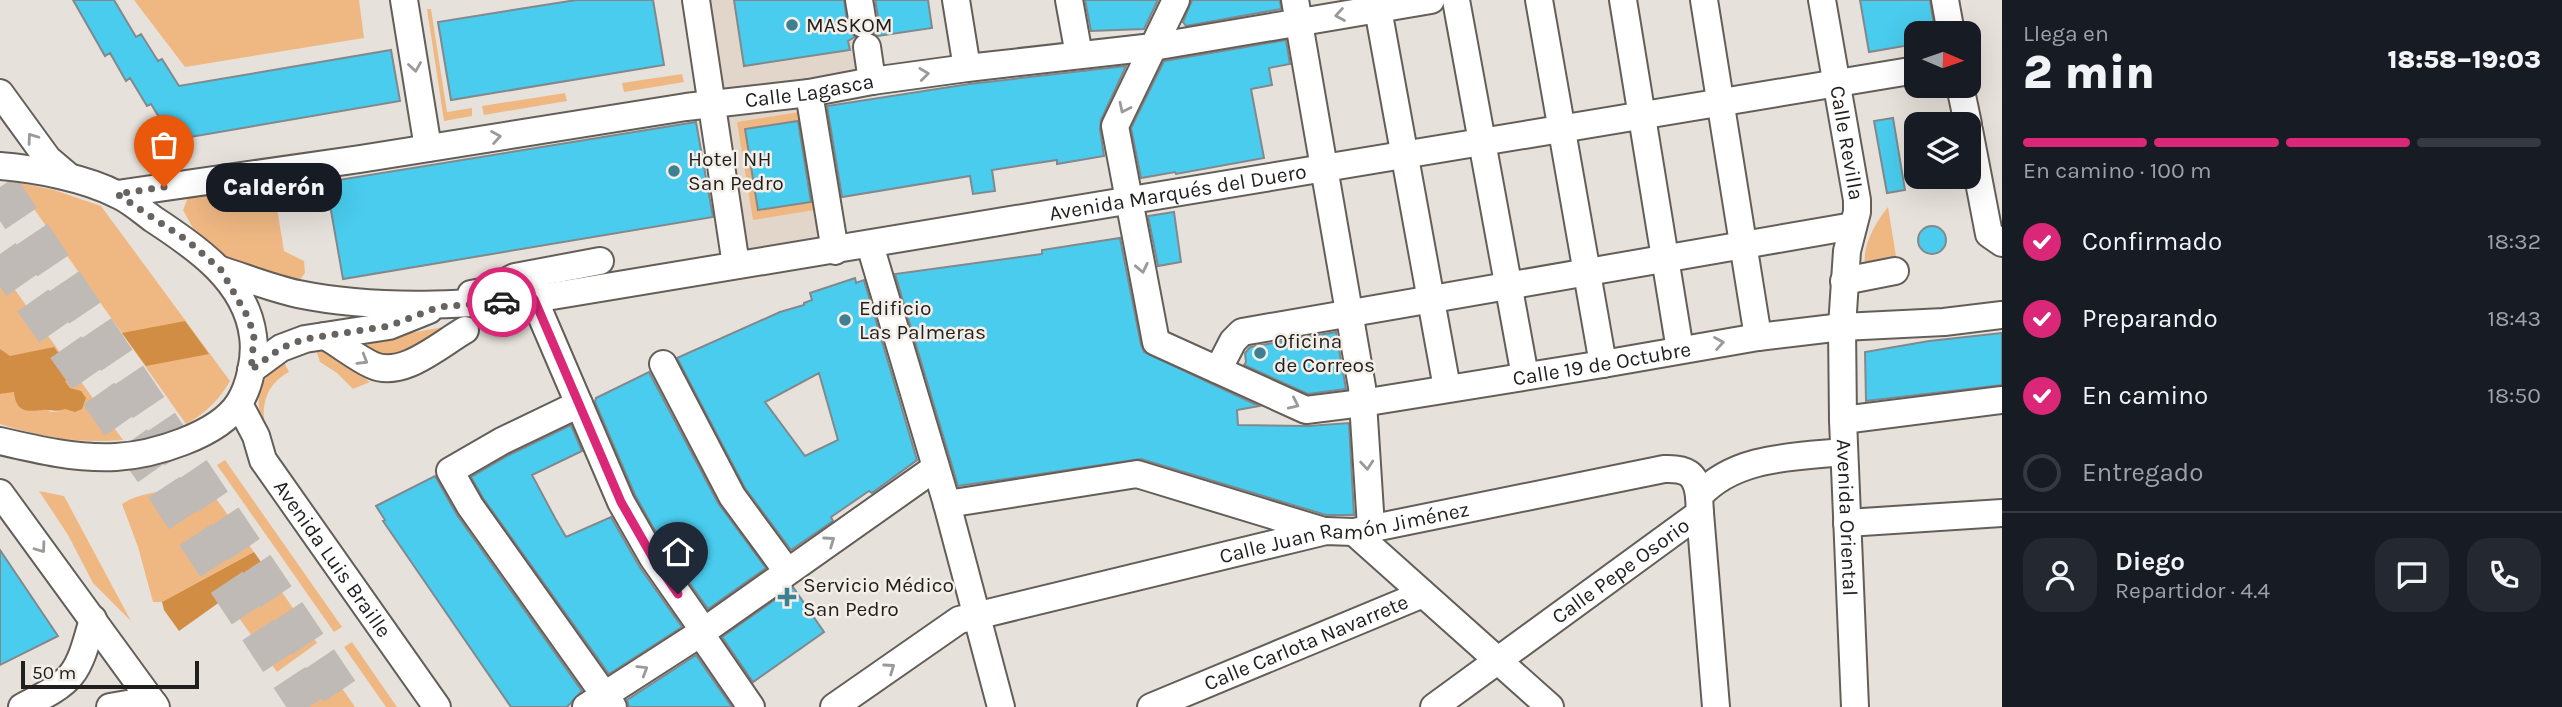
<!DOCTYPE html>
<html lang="es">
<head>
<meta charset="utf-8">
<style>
	:root { --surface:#171b24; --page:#242831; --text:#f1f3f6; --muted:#9ea1a6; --line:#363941; --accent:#db2777 }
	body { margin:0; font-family:Karla,sans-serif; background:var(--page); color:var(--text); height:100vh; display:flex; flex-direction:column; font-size:26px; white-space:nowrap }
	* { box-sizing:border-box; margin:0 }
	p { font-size:23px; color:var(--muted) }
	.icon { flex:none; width:38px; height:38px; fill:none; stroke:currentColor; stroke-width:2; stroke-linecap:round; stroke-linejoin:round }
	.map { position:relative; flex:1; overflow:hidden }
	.details { display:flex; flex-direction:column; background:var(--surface); width:560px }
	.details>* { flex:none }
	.needle { width:46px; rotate:92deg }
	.fabs { position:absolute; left:1904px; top:21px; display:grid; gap:14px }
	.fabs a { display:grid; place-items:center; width:77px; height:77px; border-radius:14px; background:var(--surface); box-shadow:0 7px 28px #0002; font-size:35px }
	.scale { position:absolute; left:21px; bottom:18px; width:178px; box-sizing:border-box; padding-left:7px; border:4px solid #211f1d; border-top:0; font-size:19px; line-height:24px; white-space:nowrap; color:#211f1d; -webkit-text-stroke:5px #f4eee8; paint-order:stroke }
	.pin { position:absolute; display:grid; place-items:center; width:60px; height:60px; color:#fff; margin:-72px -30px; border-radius:50% 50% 50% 0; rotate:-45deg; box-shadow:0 0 7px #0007 }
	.pin .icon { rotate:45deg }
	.courier { position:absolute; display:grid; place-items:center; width:70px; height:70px; margin:-35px; border:5px solid #db2777; border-radius:50%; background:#fff; color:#222; box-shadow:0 2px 9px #0007 }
	.bubble { position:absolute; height:49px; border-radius:21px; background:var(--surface); box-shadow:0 7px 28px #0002; font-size:23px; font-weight:800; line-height:49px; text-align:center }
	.head em { font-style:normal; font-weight:800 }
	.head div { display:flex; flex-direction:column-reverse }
	.head { display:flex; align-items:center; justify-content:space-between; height:119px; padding:0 21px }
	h1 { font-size:46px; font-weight:800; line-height:52px }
	.bar { display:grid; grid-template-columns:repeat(4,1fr); gap:10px 7px; align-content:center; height:84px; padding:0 21px }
	.bar i { height:9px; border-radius:5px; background:var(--line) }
	.bar .on { background:var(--accent) }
	.bar p { grid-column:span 4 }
	.line { display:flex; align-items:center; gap:18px; padding:0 21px; border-top:2px solid var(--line) }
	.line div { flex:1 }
	.round { display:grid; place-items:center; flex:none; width:74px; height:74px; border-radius:21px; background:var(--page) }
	ol { padding:0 21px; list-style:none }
	li { display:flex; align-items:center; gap:21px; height:77px }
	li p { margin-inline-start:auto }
	li .icon { padding:7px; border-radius:50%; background:var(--accent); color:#fff; stroke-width:4 }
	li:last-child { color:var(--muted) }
	li i { width:38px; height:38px; border:4px solid var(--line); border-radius:50% }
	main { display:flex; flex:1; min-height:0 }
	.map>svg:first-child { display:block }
	.built { fill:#e2d5ca }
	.green { fill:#efb883 }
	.water { fill:#d28d44 }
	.building { fill:#49ccee; stroke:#81898c; stroke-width:2; fill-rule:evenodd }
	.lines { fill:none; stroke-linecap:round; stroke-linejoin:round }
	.highway-tunnel { stroke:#bfbab5; stroke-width:38; stroke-dasharray:38 19; stroke-linecap:butt }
	.minor-casing { stroke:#645e59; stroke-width:30 }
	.minor { stroke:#fff; stroke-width:26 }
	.oneway { stroke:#9b9a99 }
	.done { stroke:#666360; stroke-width:7; stroke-dasharray:0 12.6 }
	.route { stroke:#db2777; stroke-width:9 }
	.poi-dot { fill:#3e7f92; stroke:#f4eee8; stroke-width:2.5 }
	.labels { text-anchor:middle; stroke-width:5; stroke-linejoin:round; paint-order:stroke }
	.poi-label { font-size:21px; fill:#211f1d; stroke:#f4eee8; text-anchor:start }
	.street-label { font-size:21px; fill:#211f1d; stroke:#f4eee8 }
</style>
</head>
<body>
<main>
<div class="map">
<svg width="2002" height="707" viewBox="0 0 2002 707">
	<rect width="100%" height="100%" fill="#e7e1db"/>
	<path class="built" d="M696,0H859L872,81L809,93L835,251L736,265Z"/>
	<path class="green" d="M134,0H359L364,38L185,67Z
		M427,9H431L447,112L472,108V116L444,121Z
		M682,74L684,82L624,92L622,83Z
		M565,93L567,101L484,115L482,106Z
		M806,111L821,209L753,220L737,122Z
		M15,182L54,190L101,206L230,381C220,399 205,414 186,424Z
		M280,185H286L292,189L293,193L275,196L284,251L304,261L305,273L299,281L248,269L201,243L183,210L189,195Z
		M1888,207L1897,262L1865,265C1862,245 1876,222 1888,207Z
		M0,269L123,440C82,444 39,437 0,424V394L15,391L51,412L61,411L70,389L64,381L76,378L10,356L0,358L8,356L0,349Z
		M460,324L398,359L378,355L361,342Z
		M316,350C334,350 355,372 370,382L353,389L337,373L320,362Z
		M282,358L289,372C266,384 260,406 266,430C251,399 260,381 282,358Z
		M225,460L342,627L334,632L217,465Z
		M203,480L254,552L162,602H153L138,547L122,504C144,489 178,493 203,480Z
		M39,491L64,496L131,621L93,583L68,535Z
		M266,569L317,643L277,672L225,598Z
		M352,642L397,707H386L344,647Z
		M326,665L355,707H297L288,693Z"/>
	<path class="water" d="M185,321L209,354L146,366L122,333Z
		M54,347L77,378L65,381L70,388L81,391L86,398L82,409L75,412L65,409C55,413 50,409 43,410C26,412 16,412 14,392L0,394V349L10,356Z
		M254,552L266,569L179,631L164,610L162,602Z"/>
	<path class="building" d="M73,0H114L136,37L141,34L158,61L162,59L179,86L391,50L400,101L173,140L151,104L147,106L130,78L126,81L110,53L105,56Z
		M576,0H653L664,65L451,100L438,22Z
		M734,0H844L848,27L855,37L848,41L850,50L744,66Z
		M875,0H928L932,28L878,36L875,34L879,22Z
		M1085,0H1158L1144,29L1091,31Z
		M1192,0H1280L1281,9L1186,26L1183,22Z
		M1860,0H1930L1935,33H1916V44L1869,52Z
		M1286,40L1290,64L1269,68L1272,85L1251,89L1264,158L1176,174L1175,172L1141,178L1131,128L1164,61Z
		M1126,66L1101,120L1100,129L1104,156L1057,164V160L992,170L995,191L973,194L970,176L842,197L827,106L969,84Z
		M1893,118L1905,190L1887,193L1874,121Z
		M798,121L811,202L758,210L745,129Z
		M696,122L713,217L343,279L326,182Z
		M1174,212L1181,262L1158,266L1148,216Z
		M1918 240a14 14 0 1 1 28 0a14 14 0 1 1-28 0Z
		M1120,238L1141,345L1144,352L1259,406L1237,410L1238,425L1308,426L1349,423L1354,515H1326L1141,459L958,486L895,274L1042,254V250Z
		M855,278L856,283L864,280L917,460L872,493L869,491L831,517L833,521L791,550L745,488L677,358L780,312L804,305V303L812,300L810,293ZM819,373L838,440L805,456L765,402Z
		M1336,332L1346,389L1308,394L1244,365L1246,362L1245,353L1250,347Z
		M2002,333V385L1866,401L1865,352L1929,341Z
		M649,372L718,503L766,568L708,609L666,550L635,495L595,402L596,398Z
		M571,425L582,451L532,475L555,518L566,537L611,517L639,566L682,627L609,674L483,498L471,477L509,455Z
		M435,476L457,515L582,691L567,707H511L383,521L385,520L376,506Z
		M0,550L58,636L0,665Z
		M793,587L824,632L753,682L722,637Z
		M696,655L732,707H629L627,700Z"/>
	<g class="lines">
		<path class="highway-tunnel" d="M0,187L350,707
			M0,254L154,472L309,707"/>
		<defs>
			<g id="minor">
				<path d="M404,0L428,148"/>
				<path d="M696,0L736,265"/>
				<path d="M859,0L863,24"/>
				<path d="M956,0L967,68"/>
				<path d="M1069,0L1079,55"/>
				<path id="s1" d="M1176,0L1115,126L1156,342L1306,410L1362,403L1603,364L1758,337L1842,327L1944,322L2002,315"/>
				<path d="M1295,0L1362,387L1371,527"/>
				<path d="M1456,0L1525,376"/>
				<path d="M1539,0L1603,364"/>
				<path d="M1623,0L1680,350"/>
				<path d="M1704,0L1758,337"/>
				<path id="s2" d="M1822,0L1857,200V212L1847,251L1842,327L1843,420L1855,707"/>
				<path d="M1945,0L1951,33"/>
				<path d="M1378,9L1447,388"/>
				<path d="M867,47L872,81"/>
				<path d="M1960,86L1968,124"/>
				<path d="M0,93L48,159L68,176"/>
				<path d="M809,93L835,251"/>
				<path d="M1969,130L1989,234L2002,243"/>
				<path d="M0,166C36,169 86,178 118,195C131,201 142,211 153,219C196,247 246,281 253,336C256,356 250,386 239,403C218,436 152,455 116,457C77,459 38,450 0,441"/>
				<path id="s3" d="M117,194L360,159L686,107L809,93L872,81L967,68L1153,47L1431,0"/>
				<path d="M870,245L947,504L1001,707"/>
				<path id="s4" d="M221,270C246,278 271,288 298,294C376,310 455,305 534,299L1916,70"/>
				<path d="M1844,281L1895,271"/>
				<path d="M471,294L487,291L515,277L600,261"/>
				<path d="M534,299L621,502L653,558L704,631L705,640L751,707"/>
				<path d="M325,336C341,345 355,357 372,365C402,379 439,345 465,330"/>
				<path d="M663,364L732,496L787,571"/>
				<path d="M251,370L281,348L305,339L389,326L429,310"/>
				<path d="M1218,370L1233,341L1242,332L1853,226"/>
				<path id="s5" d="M239,404L256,436L263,460L437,707"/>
				<path d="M579,404L502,441L450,471L470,506L613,707"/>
				<path d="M1843,420L2002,400"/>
				<path d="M0,493L156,707"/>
				<path d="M947,504L1137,474L1324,531"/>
				<path d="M1700,513L1716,707"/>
				<path d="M1847,523L2002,513"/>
				<path d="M1354,532L1550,707"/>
				<path d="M22,707C75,680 77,677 93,619"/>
				<path d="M110,707L133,703L154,704"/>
				<path d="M586,707L704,631L935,468"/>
				<path id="s6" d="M834,707L959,620L1326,531L1354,532L1664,469C1686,468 1696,473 1699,496"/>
				<path id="s7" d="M1151,707L1423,594"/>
				<path id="s8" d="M1434,707L1700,513L1699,496C1735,456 1794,457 1844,452"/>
			</g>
		</defs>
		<use href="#minor" class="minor-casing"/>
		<use href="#minor" class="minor"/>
	</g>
	<defs><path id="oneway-chevron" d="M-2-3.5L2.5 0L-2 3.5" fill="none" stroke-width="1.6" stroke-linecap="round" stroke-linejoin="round" transform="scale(1.75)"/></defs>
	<g class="oneway">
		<use href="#oneway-chevron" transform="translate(1340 15) rotate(171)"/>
		<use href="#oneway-chevron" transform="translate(415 67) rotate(81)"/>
		<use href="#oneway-chevron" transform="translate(924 74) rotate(-7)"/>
		<use href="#oneway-chevron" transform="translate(1124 108) rotate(116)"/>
		<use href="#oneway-chevron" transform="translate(496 137) rotate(-9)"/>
		<use href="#oneway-chevron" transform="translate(32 138) rotate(-126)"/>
		<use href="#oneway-chevron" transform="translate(1142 268) rotate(78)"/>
		<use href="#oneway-chevron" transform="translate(1719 343) rotate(-9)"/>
		<use href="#oneway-chevron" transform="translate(363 360) rotate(31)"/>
		<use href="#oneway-chevron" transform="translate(1294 404) rotate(25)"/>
		<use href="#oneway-chevron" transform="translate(1367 465) rotate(85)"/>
		<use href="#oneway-chevron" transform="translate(830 541) rotate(-35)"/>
		<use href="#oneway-chevron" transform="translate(41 548) rotate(54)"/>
		<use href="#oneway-chevron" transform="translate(890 668) rotate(-35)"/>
		<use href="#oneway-chevron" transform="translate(643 670) rotate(-32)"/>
	</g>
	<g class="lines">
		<path class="done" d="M164,187L117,194L188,241L221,270L249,319L254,338L251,370L281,348L305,339L389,326L439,307L502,302"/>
		<path class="route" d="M502,302L534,299L621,502L653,558L678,594"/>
	</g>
	<g class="poi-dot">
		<circle cx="792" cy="25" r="7"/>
		<circle cx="674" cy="171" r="7"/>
		<circle cx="845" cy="320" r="7"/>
		<circle cx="1260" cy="353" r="7"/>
		<path d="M783.5 586.5h7v7h7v7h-7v7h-7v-7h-7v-7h7z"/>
	</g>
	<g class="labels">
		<g class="poi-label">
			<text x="806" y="32">MASKOM</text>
			<text x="688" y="166">Hotel NH<tspan x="688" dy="24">San Pedro</tspan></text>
			<text x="859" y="315">Edificio<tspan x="859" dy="24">Las Palmeras</tspan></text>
			<text x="1274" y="348">Oficina<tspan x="1274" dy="24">de Correos</tspan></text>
			<text x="803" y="592">Servicio Médico<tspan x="803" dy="24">San Pedro</tspan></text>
		</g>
		<g class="street-label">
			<text dy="7" stroke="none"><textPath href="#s3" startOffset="700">Calle Lagasca</textPath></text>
			<text dy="7" stroke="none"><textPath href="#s2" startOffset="145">Calle Revilla</textPath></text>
			<text dy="7" stroke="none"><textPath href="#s4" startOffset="970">Avenida Marqués del Duero</textPath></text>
			<text dy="7" stroke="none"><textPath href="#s1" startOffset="824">Calle 19 de Octubre</textPath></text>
			<text dy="7" stroke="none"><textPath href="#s2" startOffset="522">Avenida Oriental</textPath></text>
			<text dy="7" stroke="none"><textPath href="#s6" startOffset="548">Calle Juan Ramón Jiménez</textPath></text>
			<text dy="7" stroke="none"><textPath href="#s5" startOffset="182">Avenida Luis Braille</textPath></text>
			<text dy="7" stroke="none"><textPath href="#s8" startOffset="231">Calle Pepe Osorio</textPath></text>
			<text dy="7" stroke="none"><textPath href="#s7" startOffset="168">Calle Carlota Navarrete</textPath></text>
		</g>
	</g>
</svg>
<div class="fabs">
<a><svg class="needle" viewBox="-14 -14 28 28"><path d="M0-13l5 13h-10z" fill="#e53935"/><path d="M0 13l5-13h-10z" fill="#9ea1a6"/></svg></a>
<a><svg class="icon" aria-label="layers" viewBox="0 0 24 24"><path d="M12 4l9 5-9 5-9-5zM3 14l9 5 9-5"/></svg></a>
</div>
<div class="scale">50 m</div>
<div class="pin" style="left:164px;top:187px;background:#ea580c"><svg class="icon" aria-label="bag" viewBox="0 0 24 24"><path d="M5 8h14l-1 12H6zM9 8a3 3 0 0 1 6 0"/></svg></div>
<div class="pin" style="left:678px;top:594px;background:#1f2937"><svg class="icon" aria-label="home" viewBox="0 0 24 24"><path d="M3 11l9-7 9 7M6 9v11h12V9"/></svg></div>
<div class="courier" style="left:502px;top:302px"><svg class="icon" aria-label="car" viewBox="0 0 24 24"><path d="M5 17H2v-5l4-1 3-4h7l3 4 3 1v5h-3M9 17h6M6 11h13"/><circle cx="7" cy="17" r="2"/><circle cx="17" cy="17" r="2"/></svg></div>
<div class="bubble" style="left:206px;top:163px;width:136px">Calderón</div>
</div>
<section class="details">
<div class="head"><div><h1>2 min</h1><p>Llega en</p></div><em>18:58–19:03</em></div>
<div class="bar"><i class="on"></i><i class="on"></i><i class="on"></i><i></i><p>En camino · 100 m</p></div>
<ol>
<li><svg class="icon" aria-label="check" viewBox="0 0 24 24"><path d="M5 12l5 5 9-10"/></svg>Confirmado<p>18:32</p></li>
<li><svg class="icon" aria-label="check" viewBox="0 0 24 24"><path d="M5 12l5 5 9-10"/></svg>Preparando<p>18:43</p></li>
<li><svg class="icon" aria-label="check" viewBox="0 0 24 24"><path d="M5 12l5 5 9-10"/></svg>En camino<p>18:50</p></li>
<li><i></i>Entregado</li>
</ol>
<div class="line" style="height:126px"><a class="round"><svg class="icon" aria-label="person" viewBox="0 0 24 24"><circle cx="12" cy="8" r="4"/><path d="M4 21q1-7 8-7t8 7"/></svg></a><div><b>Diego</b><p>Repartidor · 4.4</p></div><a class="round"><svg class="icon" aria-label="chat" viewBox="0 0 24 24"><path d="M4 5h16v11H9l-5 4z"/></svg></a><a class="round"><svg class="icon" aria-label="phone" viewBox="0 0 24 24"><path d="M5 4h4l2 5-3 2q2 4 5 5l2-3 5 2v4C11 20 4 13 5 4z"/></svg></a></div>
</section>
</main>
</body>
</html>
